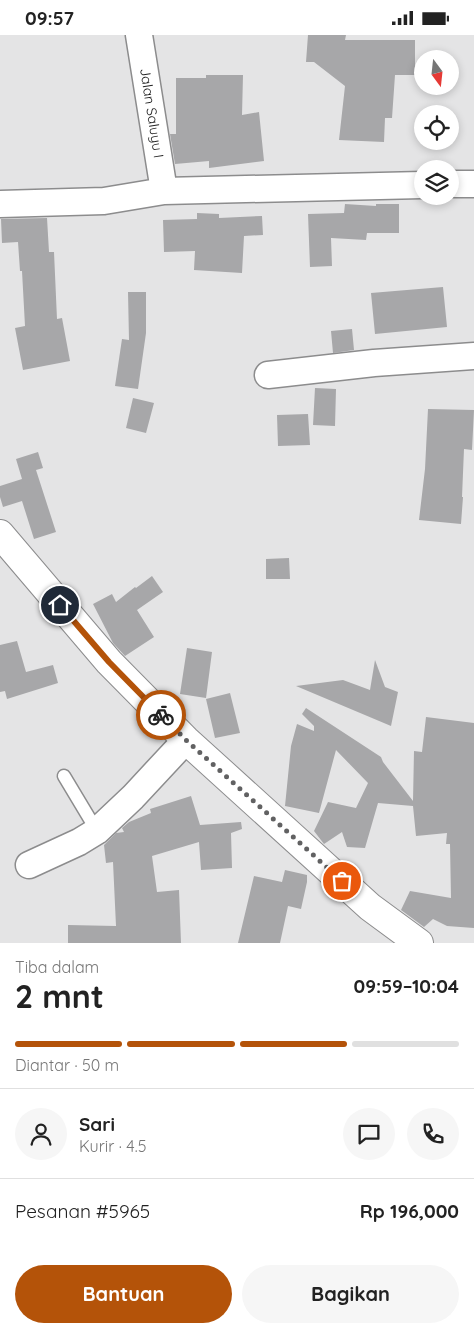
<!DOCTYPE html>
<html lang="id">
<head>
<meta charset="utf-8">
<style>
	:root { --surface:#fff; --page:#f6f6f6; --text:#222; --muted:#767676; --line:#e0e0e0; --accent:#b45309 }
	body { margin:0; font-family:Quicksand,sans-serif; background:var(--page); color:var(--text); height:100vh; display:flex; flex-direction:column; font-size:19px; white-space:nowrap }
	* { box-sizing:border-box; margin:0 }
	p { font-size:16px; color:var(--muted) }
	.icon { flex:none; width:28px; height:28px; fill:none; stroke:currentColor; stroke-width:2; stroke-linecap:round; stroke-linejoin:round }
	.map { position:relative; height:908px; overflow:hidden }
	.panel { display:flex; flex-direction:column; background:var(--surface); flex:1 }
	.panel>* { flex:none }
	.needle { width:32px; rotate:165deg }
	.fabs { position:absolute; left:414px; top:15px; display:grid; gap:10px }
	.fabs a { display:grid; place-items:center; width:45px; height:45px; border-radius:50%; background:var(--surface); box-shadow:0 2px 8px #0003; font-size:25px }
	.pin { position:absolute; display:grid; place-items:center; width:42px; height:42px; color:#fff; margin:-21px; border:2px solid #fff; border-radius:50%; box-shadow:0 1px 5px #0007 }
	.courier { position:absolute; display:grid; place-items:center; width:50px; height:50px; margin:-25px; border:4px solid #b45309; border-radius:50%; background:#fff; color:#222; box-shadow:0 1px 6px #0007 }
	.headline em { font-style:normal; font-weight:700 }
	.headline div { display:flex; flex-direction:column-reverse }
	.headline { display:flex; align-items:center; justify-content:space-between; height:85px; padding:0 15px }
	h1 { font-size:32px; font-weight:700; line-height:38px }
	.bar { display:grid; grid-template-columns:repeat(4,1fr); gap:8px 5px; align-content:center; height:60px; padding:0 15px }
	.bar i { height:6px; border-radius:4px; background:var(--line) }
	.bar .current { background:var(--accent) }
	.bar p { grid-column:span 4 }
	.line { display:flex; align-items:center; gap:12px; padding:0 15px; border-top:1px solid var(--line) }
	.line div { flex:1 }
	.round { display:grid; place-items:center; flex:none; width:52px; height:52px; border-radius:26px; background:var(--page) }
	.primary-button { display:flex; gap:10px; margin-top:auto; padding:10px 15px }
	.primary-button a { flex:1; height:58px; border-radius:30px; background:var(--accent); color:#fff; font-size:20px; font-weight:700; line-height:58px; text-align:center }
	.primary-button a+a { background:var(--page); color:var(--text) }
	.status { display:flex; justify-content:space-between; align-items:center; height:35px; padding:0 25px; background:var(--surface); direction:ltr }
	.status svg { height:14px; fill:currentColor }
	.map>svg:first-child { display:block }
	.building { fill:#a7a7a9 }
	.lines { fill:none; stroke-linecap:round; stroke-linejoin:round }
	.lane-casing { stroke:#8c8c8d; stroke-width:15 }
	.street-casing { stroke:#8c8c8d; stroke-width:29 }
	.secondary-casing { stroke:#8c8c8d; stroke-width:30 }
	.lane { stroke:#fff; stroke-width:12 }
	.street { stroke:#fff; stroke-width:26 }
	.secondary { stroke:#fff; stroke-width:28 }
	.done { stroke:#616162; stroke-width:5; stroke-dasharray:0 9 }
	.route { stroke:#b45309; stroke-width:6 }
	.labels { text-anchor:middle; stroke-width:4; stroke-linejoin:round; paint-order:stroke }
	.street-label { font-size:14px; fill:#1b1b1b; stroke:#fff }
</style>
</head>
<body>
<div class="status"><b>09:57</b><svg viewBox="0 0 49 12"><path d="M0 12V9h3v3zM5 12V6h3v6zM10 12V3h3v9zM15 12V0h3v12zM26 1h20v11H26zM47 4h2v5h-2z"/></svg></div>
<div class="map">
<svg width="474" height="908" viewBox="0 0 474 908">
	<rect width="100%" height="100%" fill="#e4e4e5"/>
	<path class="building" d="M308,0H346L345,5H415V40H395L392,83H385L384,107L339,105L345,51L314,27H306Z
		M206,40H243L242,80L259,77L264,126L209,133V126L175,129L170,99H176V43H206Z
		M345,169L376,171V169H399V198H367L366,205L331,203L332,231L310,232L308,179L344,178Z
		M197,178L219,179V183L262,181L263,200L244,201L242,238L194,235L195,216L164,217L163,185L197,184Z
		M47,183L49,217H54L57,284L62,283L70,326L23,335L15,293L25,291L22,236H20L18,207L2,208L1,184Z
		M443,252L447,292L375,299L371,258Z
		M128,257H146V298L138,354L115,351L122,304L129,305Z
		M352,294L354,315L333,318L331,296Z
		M315,353L336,354L335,391L313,390Z
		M133,363L154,368L146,398L126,393Z
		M428,374L474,375L472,415L464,414L462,462H463L461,489L419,485L425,434Z
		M308,379L310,410L278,411L277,380Z
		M38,417L43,433L36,435L56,497L34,504L22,466L3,472L0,462V451L22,444L16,424Z
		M289,523L290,544H266V524Z
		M152,541L163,557L137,575L154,602L125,621L113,608L93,569L112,559L116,567L135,552L136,553Z
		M17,606L26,637L53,630L58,648L7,664L5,656L0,657V610Z
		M187,613L212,617L206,663L180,659Z
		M375,625L385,652L398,657L391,691L296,651L343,645L370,655Z
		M230,658L240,698L215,703L206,664Z
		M306,673L381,722L383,727L413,766L414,716L422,717L426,682L474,688V893L447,891L433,884L424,892L401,875L410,856L451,863L450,809H446L447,798L416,801L413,771L378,768L365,813L347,812L342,797L324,809L314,796L328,767L356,773L368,748L336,715L319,778L285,771L291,711L297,689L314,696V691L302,679Z
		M191,761L200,790L241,787L242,794L231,798L232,833L201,835L199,807L152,821L157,857L179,855L181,908H68V890L116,891L113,827L106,828L104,810L116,798L124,797L122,793L129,787L151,778L150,774Z
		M285,835L307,840V847L301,874L288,871L280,908H238L254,841L282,847Z"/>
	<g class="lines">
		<defs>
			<path id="lane" d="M64,741L97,796"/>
			<path id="street" d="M139,0L164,156
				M450,149H474
				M0,169L104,166L164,156L422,150
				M268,340L374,328L474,321
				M29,830L79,807L97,796L133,762L186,705"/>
			<path id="secondary" d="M0,499L109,627L186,705L370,872L419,908"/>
		</defs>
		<use href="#lane" class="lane-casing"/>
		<use href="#street" class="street-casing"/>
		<use href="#secondary" class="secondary-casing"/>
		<use href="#lane" class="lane"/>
		<use href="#street" class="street"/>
		<use href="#secondary" class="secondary"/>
	</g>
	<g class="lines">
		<path class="done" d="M161,680L186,705L342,846"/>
		<path class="route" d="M60,570L109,627L161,680"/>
	</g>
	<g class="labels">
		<g class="street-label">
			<text transform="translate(152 78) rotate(81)" y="5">Jalan Saluyu I</text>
		</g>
	</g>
</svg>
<div class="fabs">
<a><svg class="needle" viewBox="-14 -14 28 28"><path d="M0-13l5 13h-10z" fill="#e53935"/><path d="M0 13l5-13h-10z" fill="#767676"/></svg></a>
<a><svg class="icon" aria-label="locate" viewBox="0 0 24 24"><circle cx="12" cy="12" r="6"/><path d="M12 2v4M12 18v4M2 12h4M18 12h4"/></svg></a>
<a><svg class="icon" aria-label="layers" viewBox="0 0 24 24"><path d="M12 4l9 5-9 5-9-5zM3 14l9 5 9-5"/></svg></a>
</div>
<div class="pin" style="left:342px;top:846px;background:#ea580c"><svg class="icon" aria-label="bag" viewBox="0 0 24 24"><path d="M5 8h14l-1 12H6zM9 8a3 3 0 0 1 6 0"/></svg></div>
<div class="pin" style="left:60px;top:570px;background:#1f2937"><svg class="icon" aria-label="home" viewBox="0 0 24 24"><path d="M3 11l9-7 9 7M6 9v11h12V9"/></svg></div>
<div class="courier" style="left:161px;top:680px"><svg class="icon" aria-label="bike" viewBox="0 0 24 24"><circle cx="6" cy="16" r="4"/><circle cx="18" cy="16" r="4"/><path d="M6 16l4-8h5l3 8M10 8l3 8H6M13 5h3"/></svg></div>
</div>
<section class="panel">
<div class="headline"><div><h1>2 mnt</h1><p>Tiba dalam</p></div><em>09:59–10:04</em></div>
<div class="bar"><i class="current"></i><i class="current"></i><i class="current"></i><i></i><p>Diantar · 50 m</p></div>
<div class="line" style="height:90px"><a class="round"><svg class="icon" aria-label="person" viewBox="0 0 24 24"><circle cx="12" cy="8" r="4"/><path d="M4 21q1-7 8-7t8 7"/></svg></a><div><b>Sari</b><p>Kurir · 4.5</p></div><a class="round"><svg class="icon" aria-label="chat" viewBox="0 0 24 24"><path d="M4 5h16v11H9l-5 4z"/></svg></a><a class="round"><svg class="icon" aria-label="phone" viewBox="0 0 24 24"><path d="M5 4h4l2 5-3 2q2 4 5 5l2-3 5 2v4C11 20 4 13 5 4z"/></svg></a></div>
<div class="line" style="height:65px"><div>Pesanan #5965</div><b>Rp 196,000</b></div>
<div class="primary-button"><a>Bantuan</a><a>Bagikan</a></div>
</section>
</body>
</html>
